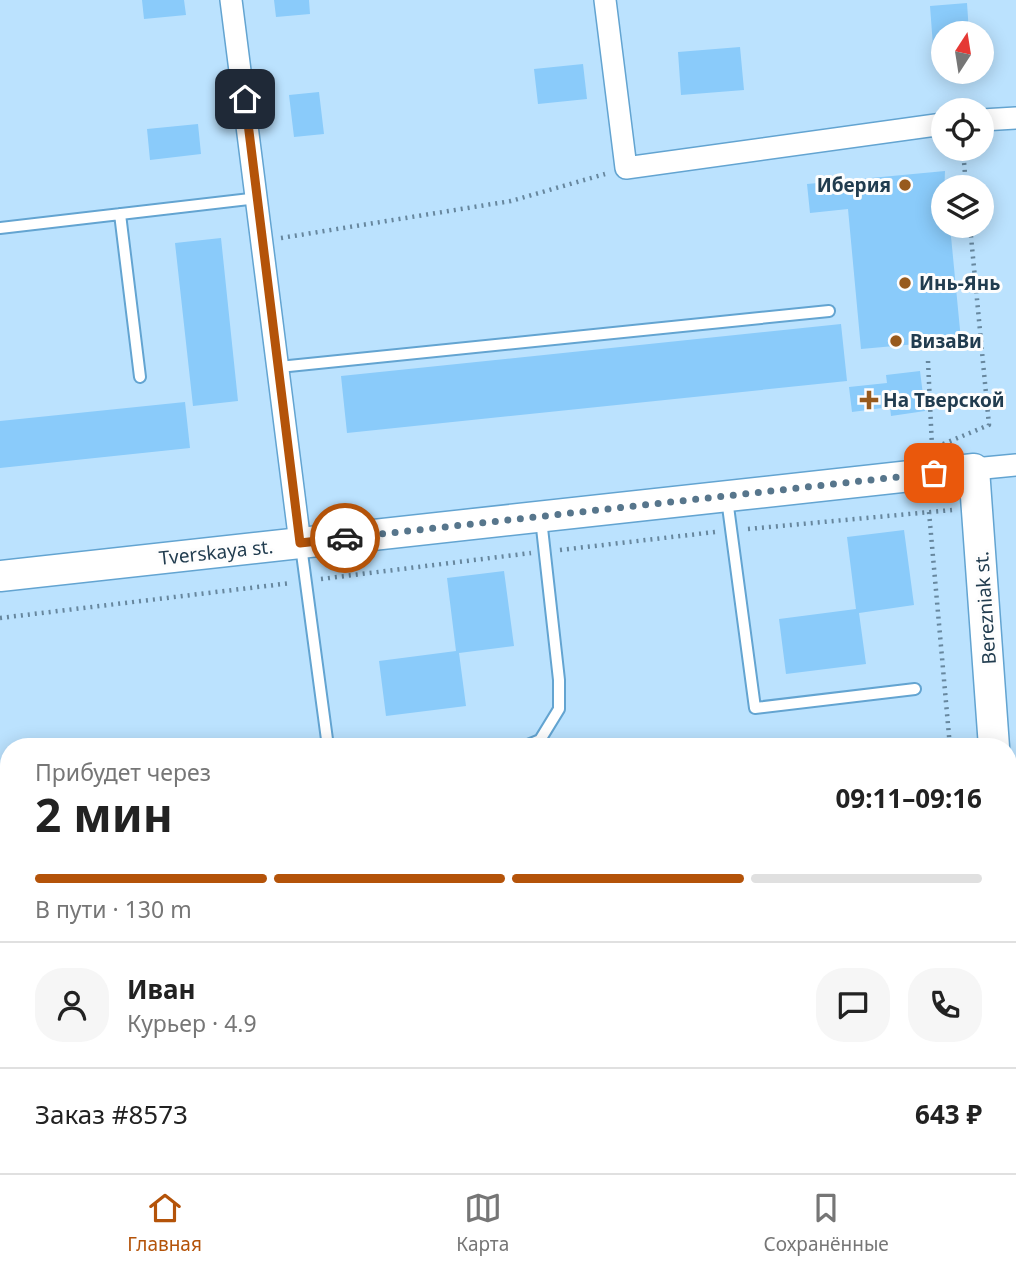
<!DOCTYPE html>
<html lang="ru">
<head>
<meta charset="utf-8">
<style>
	:root { --surface:#fff; --page:#f6f6f6; --text:#222; --muted:#767676; --line:#e0e0e0; --accent:#b45309 }
	body { margin:0; font-family:"Noto Sans",sans-serif; background:var(--page); color:var(--text); height:100vh; display:flex; flex-direction:column; font-size:26px; white-space:nowrap }
	* { box-sizing:border-box; margin:0 }
	p { font-size:23px; color:var(--muted) }
	.icon { flex:none; width:38px; height:38px; fill:none; stroke:currentColor; stroke-width:2; stroke-linecap:round; stroke-linejoin:round }
	.map { position:relative; flex:1; overflow:hidden }
	.panel { position:absolute; left:0px; top:738px; width:1017px; height:436px; display:flex; flex-direction:column; background:var(--surface); border-radius:28px 28px 0 0; box-shadow:0 4px 18px #0003 }
	.panel>* { flex:none }
	.needle { width:46px; rotate:12deg }
	.buttons { position:absolute; left:931px; top:21px; display:grid; gap:14px }
	.buttons a { display:grid; place-items:center; width:63px; height:63px; border-radius:50%; background:var(--surface); box-shadow:0 4px 18px #0003; font-size:35px }
	.pin { position:absolute; display:grid; place-items:center; width:60px; height:60px; color:#fff; margin:-30px; border-radius:14px; box-shadow:0 4px 10px #0006 }
	.courier { position:absolute; display:grid; place-items:center; width:70px; height:70px; margin:-35px; border:5px solid #b45309; border-radius:50%; background:#fff; color:#222; box-shadow:0 2px 9px #0007 }
	.head em { font-style:normal; font-weight:700 }
	.head div { display:flex; flex-direction:column-reverse }
	.head { display:flex; align-items:center; justify-content:space-between; height:119px; padding:0 35px }
	h1 { font-size:46px; font-weight:700; line-height:52px }
	.bar { display:grid; grid-template-columns:repeat(4,1fr); gap:10px 7px; align-content:center; height:84px; padding:0 35px }
	.bar i { height:9px; border-radius:5px; background:var(--line) }
	.bar .on { background:var(--accent) }
	.bar p { grid-column:span 4 }
	.line { display:flex; align-items:center; gap:18px; padding:0 35px; border-top:2px solid var(--line) }
	.line div { flex:1 }
	.round { display:grid; place-items:center; flex:none; width:74px; height:74px; border-radius:28px; background:var(--page) }
	.tab-bar { display:flex; justify-content:space-around; align-items:center; height:98px; border-top:2px solid var(--line); background:var(--surface); font-size:19px; color:var(--muted) }
	.tab-bar a { display:grid; justify-items:center; gap:4px }
	.tab-bar .on { color:var(--accent) }
	.map>svg:first-child { display:block }
	.building { fill:#8acbfa }
	.lines { fill:none; stroke-linecap:round; stroke-linejoin:round }
	.lane-casing { stroke:#63a4d1; stroke-width:14 }
	.street-casing { stroke:#63a4d1; stroke-width:24 }
	.secondary-casing { stroke:#63a4d1; stroke-width:33 }
	.path { stroke:#67879e; stroke-width:4.5; stroke-dasharray:2 5; stroke-linecap:butt }
	.lane { stroke:#fff; stroke-width:10 }
	.street { stroke:#fff; stroke-width:21 }
	.secondary { stroke:#fff; stroke-width:30 }
	.done { stroke:#57768c; stroke-width:7; stroke-dasharray:0 12.6 }
	.route { stroke:#b45309; stroke-width:9 }
	.poi-dot { fill:#975a1d; stroke:#fdfdfd; stroke-width:2.5 }
	.labels { text-anchor:middle; stroke-width:6; stroke-linejoin:round; paint-order:stroke }
	.poi-label { font-size:19px; font-weight:bold; fill:#213c4f; stroke:#fdfdfd; text-anchor:start }
	.street-label { font-size:19px; fill:#213c4f; stroke:#fdfdfd }
</style>
</head>
<body>
<div class="map">
<svg width="1016" height="1173" viewBox="0 0 1016 1173">
	<rect width="100%" height="100%" fill="#bbe2fe"/>
	<path class="building" d="M142,0H184L186,15L144,19Z
		M274,0H309L310,14L276,17Z
		M967,3L969,33H943V45L933,46L930,6Z
		M740,47L744,90L681,95L678,52Z
		M583,64L587,99L538,104L534,69Z
		M319,92L324,134L294,137L289,95Z
		M198,124L201,154L150,160L147,129Z
		M945,171L943,226H950L961,340L861,349L848,209L810,213L807,184Z
		M221,238L238,401L193,406L175,243Z
		M841,324L847,381L347,433L341,376Z
		M920,371L925,411L891,416L890,407L852,412L849,387L887,383L886,375Z
		M185,402L190,448L0,468V421Z
		M904,530L914,605L859,613L866,664L786,674L779,619L856,609L847,537Z
		M504,571L514,646L459,653L466,706L386,716L379,661L456,651L447,578Z
		M306,738L307,747H254V746Z
		M9,779V825L0,827V781Z
		M9,934V994H7L0,935Z
		M31,1166H80L81,1173H32Z
		M741,1166H858L856,1173H739Z"/>
	<g class="lines">
		<defs>
			<path id="lane" d="M120,214L140,377
				M0,228L258,198
				M279,367L829,311
				M727,499L755,708L915,689
				M301,546L328,747
				M523,747L540,740L559,709V680L541,519
				M1008,1130L1016,1129
				M288,1166L289,1173"/>
			<path id="street" d="M231,0L300,543
				M605,0L626,168L943,124
				M982,120L1016,118
				M974,469L1016,465"/>
			<path id="secondary" d="M0,576L974,469L994,747
				M1008,949L1016,1067"/>
		</defs>
		<use href="#lane" class="lane-casing"/>
		<use href="#street" class="street-casing"/>
		<use href="#secondary" class="secondary-casing"/>
		<path class="path" d="M963,149L966,187
			M281,238L511,201L605,174
			M928,361L932,447
			M943,444L989,425L970,226
			M929,512L950,747
			M748,529L952,510
			M560,550L715,532
			M321,579L531,553
			M0,618L291,583
			M988,1166L989,1173"/>
		<use href="#lane" class="lane"/>
		<use href="#street" class="street"/>
		<use href="#secondary" class="secondary"/>
	</g>
	<g class="lines">
		<path class="done" d="M345,538L934,473"/>
		<path class="route" d="M245,99L300,543L345,538"/>
	</g>
	<g class="poi-dot">
		<circle cx="905" cy="185" r="7"/>
		<circle cx="905" cy="283" r="7"/>
		<circle cx="896" cy="341" r="7"/>
		<path d="M865.5 389.5h7v7h7v7h-7v7h-7v-7h-7v-7h7z"/>
	</g>
	<g class="labels">
		<g class="poi-label">
			<text x="891" y="192" text-anchor="end">Иберия</text>
			<text x="919" y="290">Инь-Янь</text>
			<text x="910" y="348">ВизаВи</text>
			<text x="883" y="407">На Тверской</text>
		</g>
		<g class="street-label">
			<text transform="translate(216 552) rotate(-6)" y="7">Tverskaya st.</text>
			<text transform="translate(985 608) rotate(-94)" y="7">Berezniak st.</text>
		</g>
	</g>
</svg>
<div class="buttons">
<a><svg class="needle" viewBox="-14 -14 28 28"><path d="M0-13l5 13h-10z" fill="#e53935"/><path d="M0 13l5-13h-10z" fill="#767676"/></svg></a>
<a><svg class="icon" aria-label="locate" viewBox="0 0 24 24"><circle cx="12" cy="12" r="6"/><path d="M12 2v4M12 18v4M2 12h4M18 12h4"/></svg></a>
<a><svg class="icon" aria-label="layers" viewBox="0 0 24 24"><path d="M12 4l9 5-9 5-9-5zM3 14l9 5 9-5"/></svg></a>
</div>
<div class="pin" style="left:934px;top:473px;background:#ea580c"><svg class="icon" aria-label="bag" viewBox="0 0 24 24"><path d="M5 8h14l-1 12H6zM9 8a3 3 0 0 1 6 0"/></svg></div>
<div class="pin" style="left:245px;top:99px;background:#1f2937"><svg class="icon" aria-label="home" viewBox="0 0 24 24"><path d="M3 11l9-7 9 7M6 9v11h12V9"/></svg></div>
<div class="courier" style="left:345px;top:538px"><svg class="icon" aria-label="car" viewBox="0 0 24 24"><path d="M5 17H2v-5l4-1 3-4h7l3 4 3 1v5h-3M9 17h6M6 11h13"/><circle cx="7" cy="17" r="2"/><circle cx="17" cy="17" r="2"/></svg></div>
<section class="panel">
<div class="head"><div><h1>2 мин</h1><p>Прибудет через</p></div><em>09:11–09:16</em></div>
<div class="bar"><i class="on"></i><i class="on"></i><i class="on"></i><i></i><p>В пути · 130 m</p></div>
<div class="line" style="height:126px"><a class="round"><svg class="icon" aria-label="person" viewBox="0 0 24 24"><circle cx="12" cy="8" r="4"/><path d="M4 21q1-7 8-7t8 7"/></svg></a><div><b>Иван</b><p>Курьер · 4.9</p></div><a class="round"><svg class="icon" aria-label="chat" viewBox="0 0 24 24"><path d="M4 5h16v11H9l-5 4z"/></svg></a><a class="round"><svg class="icon" aria-label="phone" viewBox="0 0 24 24"><path d="M5 4h4l2 5-3 2q2 4 5 5l2-3 5 2v4C11 20 4 13 5 4z"/></svg></a></div>
<div class="line" style="height:91px"><div>Заказ #8573</div><b>643 ₽</b></div>
</section>
</div>
<nav class="tab-bar">
<a class="on"><svg class="icon" aria-label="home" viewBox="0 0 24 24"><path d="M3 11l9-7 9 7M6 9v11h12V9"/></svg>Главная</a>
<a><svg class="icon" aria-label="map" viewBox="0 0 24 24"><path d="M3 6l6-2 6 2 6-2v14l-6 2-6-2-6 2zM9 4v14M15 6v14"/></svg>Карта</a>
<a><svg class="icon" aria-label="saved" viewBox="0 0 24 24"><path d="M7 4h10v16l-5-4-5 4z"/></svg>Сохранённые</a>
</nav>
</body>
</html>
